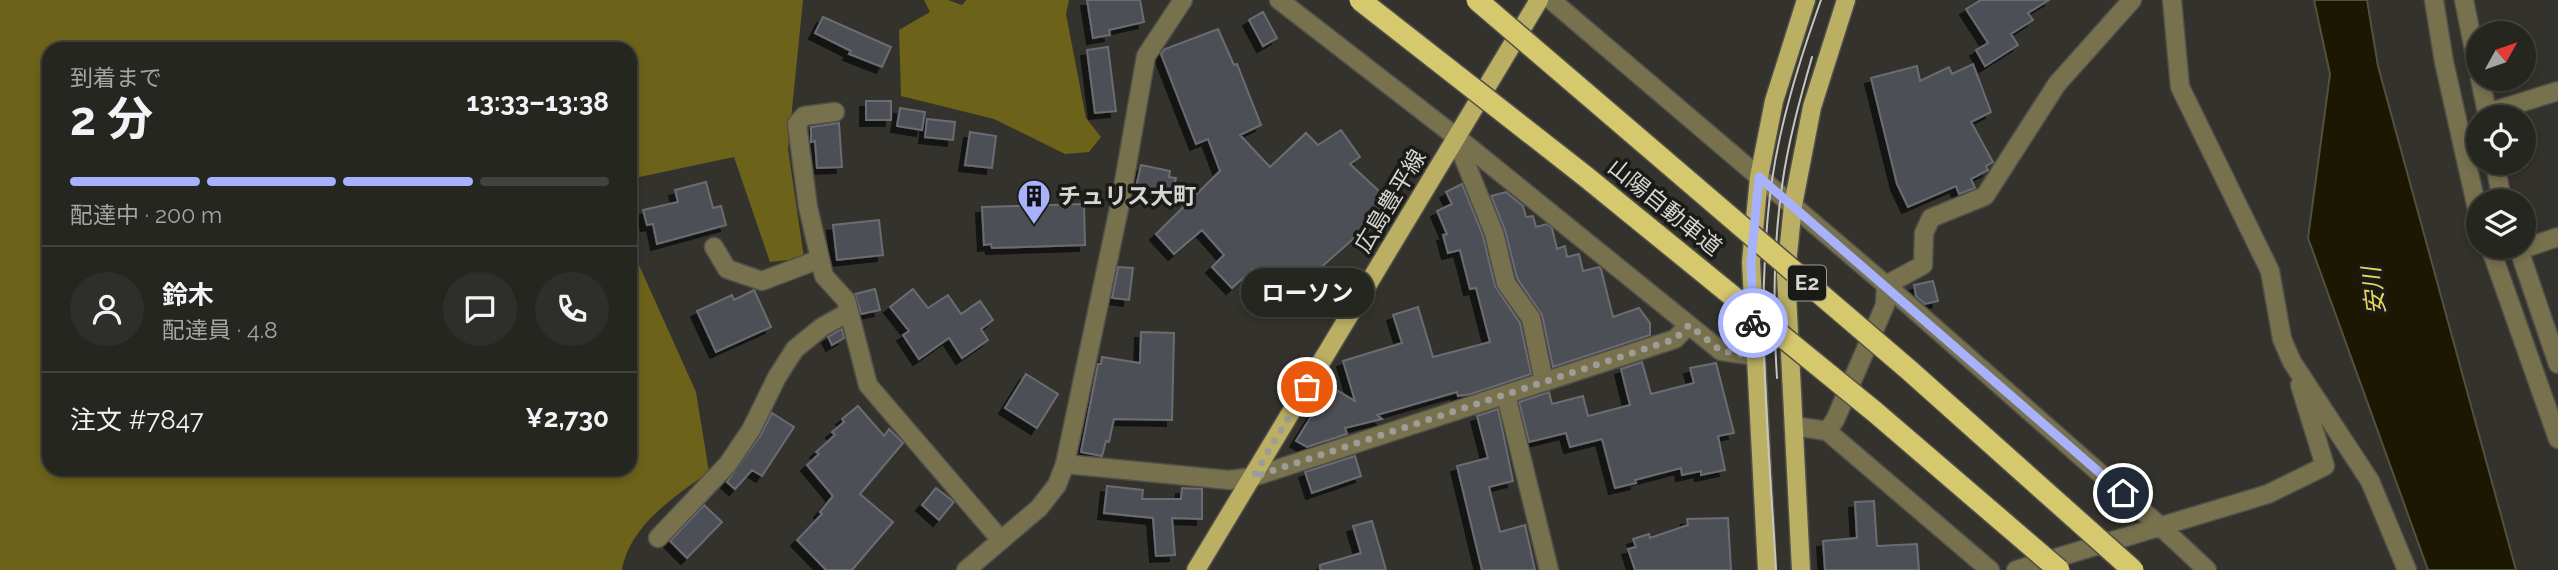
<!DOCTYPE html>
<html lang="ja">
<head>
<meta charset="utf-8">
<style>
	:root { --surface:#262621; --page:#2e2e2a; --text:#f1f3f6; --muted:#a4a5a5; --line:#42433f; --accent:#a7b1fc }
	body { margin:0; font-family:Raleway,"Noto Sans JP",sans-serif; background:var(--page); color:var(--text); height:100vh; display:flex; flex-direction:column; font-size:26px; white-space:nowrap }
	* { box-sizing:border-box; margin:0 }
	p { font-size:23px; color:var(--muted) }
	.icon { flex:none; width:38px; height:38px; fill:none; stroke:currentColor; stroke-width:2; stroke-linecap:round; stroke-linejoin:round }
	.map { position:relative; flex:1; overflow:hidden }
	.drawer { position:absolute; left:42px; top:42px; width:595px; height:434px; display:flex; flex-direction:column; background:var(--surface); border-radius:21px; box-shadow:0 4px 10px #0003,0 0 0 2px var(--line) }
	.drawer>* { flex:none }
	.needle { width:46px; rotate:50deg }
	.buttons { position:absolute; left:2466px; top:21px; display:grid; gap:14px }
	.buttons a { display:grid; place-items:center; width:70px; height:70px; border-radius:50%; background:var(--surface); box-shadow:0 4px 10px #0003,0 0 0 2px var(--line); font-size:35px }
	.pin { position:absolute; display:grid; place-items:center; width:60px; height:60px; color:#fff; margin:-30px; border:4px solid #fff; border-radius:50%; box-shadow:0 2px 7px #0007 }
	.courier { position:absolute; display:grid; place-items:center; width:70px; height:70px; margin:-35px; border:5px solid #a7b1fc; border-radius:50%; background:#fff; color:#222; box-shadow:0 2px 9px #0007 }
	.bubble { position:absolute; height:49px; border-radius:24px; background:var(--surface); box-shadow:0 4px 10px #0003,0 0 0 2px var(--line); font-size:23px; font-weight:700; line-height:49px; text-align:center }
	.headline em { font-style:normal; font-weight:700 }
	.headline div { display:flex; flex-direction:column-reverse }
	.headline { display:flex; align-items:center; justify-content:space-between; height:119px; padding:0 28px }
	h1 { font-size:46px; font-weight:700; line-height:52px }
	.bar { display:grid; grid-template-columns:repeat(4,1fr); gap:10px 7px; align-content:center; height:84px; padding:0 28px }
	.bar i { height:9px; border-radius:5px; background:var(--line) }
	.bar .on { background:var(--accent) }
	.bar p { grid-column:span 4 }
	.line { display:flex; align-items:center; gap:18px; padding:0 28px; border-top:2px solid var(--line) }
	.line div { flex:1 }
	.round { display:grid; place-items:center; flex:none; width:74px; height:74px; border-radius:37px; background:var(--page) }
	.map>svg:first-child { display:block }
	.forest { fill:#6d6219 }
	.water { fill:#1b1700; stroke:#53503f; stroke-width:2 }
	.building { fill:#4e4f56; stroke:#6b6c73; stroke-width:2; filter:url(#shadow) }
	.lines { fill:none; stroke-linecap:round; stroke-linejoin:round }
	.minor-casing { stroke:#504f4a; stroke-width:21 }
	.major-casing { stroke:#504f4a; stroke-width:21 }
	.minor { stroke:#77714e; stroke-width:18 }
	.major { stroke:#bbaf64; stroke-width:18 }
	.tram { stroke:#c6c5c0; stroke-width:2 }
	.highway-bridge-casing { stroke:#504f4a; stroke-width:24; stroke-linecap:butt }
	.highway-bridge { stroke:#d6c86c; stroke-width:21 }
	.done { stroke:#9d9c97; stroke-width:7; stroke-dasharray:0 12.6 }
	.route { stroke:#a7b1fc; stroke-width:9 }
	.labels { text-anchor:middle; stroke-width:7; stroke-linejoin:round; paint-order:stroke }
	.shield { fill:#1a1a17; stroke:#9e9d99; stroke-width:2 }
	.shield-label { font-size:21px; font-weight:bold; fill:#d6d5d1 }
	.poi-label { font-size:23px; font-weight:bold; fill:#d6d5d1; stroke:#1a1a17; text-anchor:start }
	.street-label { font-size:23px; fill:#d6d5d1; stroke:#1a1a17 }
	.water-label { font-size:24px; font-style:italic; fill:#e8d458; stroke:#1a1a17 }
</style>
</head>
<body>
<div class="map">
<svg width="2558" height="570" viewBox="0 0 2558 570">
	<defs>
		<filter id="shadow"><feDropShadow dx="-6" dy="6" stdDeviation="0" flood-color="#0009"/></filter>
	</defs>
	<rect width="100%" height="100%" fill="#33322c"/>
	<path class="forest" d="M0,0H803L788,149L804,258L770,262L734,157L630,179V49H49V469H630V245L696,392L709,472C674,497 630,525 622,570H0Z
		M924,0H948L962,5L966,0H1069L1066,14L1086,118L1101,137L1089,152L1065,154L994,119L901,96L899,30L930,12Z"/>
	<path class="water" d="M2314,0H2367L2378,66L2516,570H2428L2308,238L2330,74Z"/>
	<path class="building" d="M1087,0H1140L1144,22L1109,30L1110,35L1093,38Z
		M1981,0H2049L2028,13L2033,20L2011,34L2018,45L1985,66L1976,50L1988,43L1966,9Z
		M1263,12L1277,38L1263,46L1249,20Z
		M823,17L891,47L882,67L849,54L851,51L815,33Z
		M1218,29L1234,65L1237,64L1261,125L1240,135L1270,167L1306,133L1318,145L1341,130L1360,157L1350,164L1394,205L1363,235L1361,232L1317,271L1331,281L1312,310L1253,269L1232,288L1212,267L1224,255L1202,230L1174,254L1156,234L1220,171L1208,139L1196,144L1161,54L1165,49Z
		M1108,47L1116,111L1095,113L1087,50Z
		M1973,64L1991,112L1971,122L1993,162L1986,166L1988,170L1971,179L1975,188L1959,194L1956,186L1908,207L1897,184L1871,78L1917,66L1920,81L1949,67L1952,74Z
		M866,101H891V120H866Z
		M900,108L925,112L922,130L897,126Z
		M927,119L955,122L953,140L925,137Z
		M839,123L842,167L817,168L815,141L811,142V127Z
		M970,132L996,136L992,168L965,165Z
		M1141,165L1170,171L1169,177L1176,178L1172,195L1136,187Z
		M706,182L713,208L721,206L726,225L657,244L653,224L647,225L643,210L678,202L675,190Z
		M1462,184L1483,236L1495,286L1520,323L1531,374L1471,394L1458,396L1457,392L1377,415L1382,419L1345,428L1347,434L1307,447L1296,441L1330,386L1355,401L1343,361L1402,343L1393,315L1418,307L1433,357L1490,342L1476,288L1470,289L1460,250L1448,253L1443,235L1447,234L1437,211L1452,204L1446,192Z
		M1506,192L1523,206L1526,217L1533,216L1536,227L1547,224L1552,228L1557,249L1565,246L1567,257L1579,254L1583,271L1599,267L1601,269L1613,317L1639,308L1650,323V335L1553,367L1542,315L1517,278L1505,230L1491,196Z
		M1084,204L1085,245L992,248L991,244L984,245L982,207Z
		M879,220L883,255L837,260L833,225Z
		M1118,267L1133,268L1129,300L1112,298Z
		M1933,281L1938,301L1925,304L1916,296L1914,285Z
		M875,289L880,310L861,314L855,294Z
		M913,289L928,308L948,295L961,314L980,301L993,320L981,329L988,340L962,358L949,338L919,359L903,335L909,331L890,307Z
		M754,290L771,327L716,352L697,311L732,295L734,300Z
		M842,329L844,338L832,345L828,337Z
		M1141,332L1174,333L1172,420L1114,419L1109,442L1106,441L1102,456L1081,452L1098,364H1101L1102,357L1140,363Z
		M1642,362L1651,394L1694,383L1690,368L1716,363L1734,433L1718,436L1725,470L1701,475V471L1682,475L1681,468L1635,480L1636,483L1615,488L1602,439L1570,447L1566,433L1529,442L1519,402L1549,392L1552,404L1583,396L1588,416L1630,405L1621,369Z
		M1026,374L1058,394L1037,428L1005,408Z
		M858,406L884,436L889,429L903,443L860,494L893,522L852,570H826L797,540L822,514L820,512L833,496L807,465L819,454L816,452L835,435L832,432L844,422L842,419Z
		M1498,409L1513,481L1489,487L1500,532L1525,525L1535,570H1482L1457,466L1488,458L1477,416Z
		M772,413L794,427L762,476L752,470L735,489L727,482L760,436Z
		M1355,456L1361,476L1312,493L1305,472Z
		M1107,486L1143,490L1142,499H1181L1182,488L1202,489V519L1172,518L1175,555L1156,556L1153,518L1104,513Z
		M936,488L954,502L939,520L922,505Z
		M1874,501L1877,546L1917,544L1919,570H1825L1823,541L1857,538L1855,502Z
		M704,505L722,522L687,558L670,541Z
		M1728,518L1731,570H1635L1628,549L1636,547L1633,539L1649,534L1650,538L1688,525L1687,519Z
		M1372,521L1386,570H1320V565L1361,553L1353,526Z"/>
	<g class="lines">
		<defs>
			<path id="minor" d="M1279,0L1464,143L1721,351L1755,356
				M1551,0L1886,285L2161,527L2207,570
				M2172,0L2180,87L2270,271L2282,339L2292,362L2370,481L2407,570
				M2434,0L2444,62L2478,213
				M2464,0L2478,70
				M2480,79L2488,117
				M835,112L804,116L797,124L808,207L824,276L846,300L868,385L1000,539
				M2487,113L2558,91
				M1456,139L1494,233L1506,283L1531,318L1544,382
				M2495,163L2502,201
				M714,247L727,269L762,281L820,259
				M2490,247L2558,439
				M2518,247L2558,364
				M2519,250L2558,237
				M1886,285L1923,265L1924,233L1931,218L1985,196L2057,84L2132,0
				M1506,395L1549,570
				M1794,426L1827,431L1990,570
				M1827,431L1835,420L1885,305L1886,285
				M1065,464L1229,480L1253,477L1675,339L1689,325
				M658,538L728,464L751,430L777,377L795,349L822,327L849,312
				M966,570L1039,508L1057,485L1065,464L1121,199L1146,56L1183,0
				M2016,570L2268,494L2325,466L2300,385"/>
			<path id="major" d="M1196,570L1539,0
				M1767,570L1751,262L1759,177L1774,101L1806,0
				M1801,570L1786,274L1793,205L1812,107L1846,0"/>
		</defs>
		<use href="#minor" class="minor-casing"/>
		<use href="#major" class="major-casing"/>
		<use href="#minor" class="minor"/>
		<use href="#major" class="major"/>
		<path class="tram" d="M1777,378C1773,315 1773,249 1782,186C1788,142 1800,99 1812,57
			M1776,570C1769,441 1754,309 1772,180C1781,119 1800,59 1821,0"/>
		<defs>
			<path id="highway-bridge" d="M1360,0L1585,176L1875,412L2059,570
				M1477,0L1909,370L2133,570"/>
		</defs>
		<use href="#highway-bridge" class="highway-bridge-casing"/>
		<use href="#highway-bridge" class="highway-bridge"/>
	</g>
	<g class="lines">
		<path class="done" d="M1307,387L1253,477L1675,339L1689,325L1721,351L1755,356L1753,323"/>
		<path class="route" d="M1753,323L1751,262L1759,177L2123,493"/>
	</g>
	<defs>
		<symbol id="building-pin" viewBox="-11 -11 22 30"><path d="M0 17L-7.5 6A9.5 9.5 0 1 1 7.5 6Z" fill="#a7b1fc" stroke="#1a1a17"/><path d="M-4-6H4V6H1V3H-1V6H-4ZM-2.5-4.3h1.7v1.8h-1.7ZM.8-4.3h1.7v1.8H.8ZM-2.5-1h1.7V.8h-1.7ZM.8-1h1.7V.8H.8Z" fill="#111"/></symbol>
	</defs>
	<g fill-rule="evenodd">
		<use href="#building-pin" x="1015" y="177" width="38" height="52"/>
	</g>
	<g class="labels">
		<rect class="shield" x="1788" y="265.5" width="38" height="35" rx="5"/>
		<g class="shield-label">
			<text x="1807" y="290">E2</text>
		</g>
		<g class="poi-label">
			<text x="1058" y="204">チュリス大町</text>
		</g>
		<g class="street-label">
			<text transform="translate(1390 201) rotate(-59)" y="8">広島豊平線</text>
			<text transform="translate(1665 207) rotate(39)" y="8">山陽自動車道</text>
		</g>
		<g class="water-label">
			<text transform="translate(2374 291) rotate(-97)" y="8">安川</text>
		</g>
	</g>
</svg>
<div class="buttons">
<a><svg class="needle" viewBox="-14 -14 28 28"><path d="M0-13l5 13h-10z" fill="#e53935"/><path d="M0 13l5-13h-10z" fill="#a4a5a5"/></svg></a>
<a><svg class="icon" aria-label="locate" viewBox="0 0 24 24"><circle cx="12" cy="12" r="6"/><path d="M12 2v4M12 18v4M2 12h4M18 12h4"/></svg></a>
<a><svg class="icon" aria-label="layers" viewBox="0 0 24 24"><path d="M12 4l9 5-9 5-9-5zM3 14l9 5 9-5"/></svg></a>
</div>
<div class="pin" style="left:1307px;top:387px;background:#ea580c"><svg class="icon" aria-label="bag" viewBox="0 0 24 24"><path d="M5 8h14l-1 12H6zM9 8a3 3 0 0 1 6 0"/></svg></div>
<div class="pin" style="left:2123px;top:493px;background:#1f2937"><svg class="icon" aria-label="home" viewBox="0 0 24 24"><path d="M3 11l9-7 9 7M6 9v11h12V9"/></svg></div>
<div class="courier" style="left:1753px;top:323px"><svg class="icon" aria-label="bike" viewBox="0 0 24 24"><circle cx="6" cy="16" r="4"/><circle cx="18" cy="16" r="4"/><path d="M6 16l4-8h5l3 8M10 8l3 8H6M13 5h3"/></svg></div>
<div class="bubble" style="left:1241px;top:268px;width:133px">ローソン</div>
<section class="drawer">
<div class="headline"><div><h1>2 分</h1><p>到着まで</p></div><em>13:33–13:38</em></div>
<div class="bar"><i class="on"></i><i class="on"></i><i class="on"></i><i></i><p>配達中 · 200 m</p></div>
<div class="line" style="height:126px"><a class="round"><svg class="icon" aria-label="person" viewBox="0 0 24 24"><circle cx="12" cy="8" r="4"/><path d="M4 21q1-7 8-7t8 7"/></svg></a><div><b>鈴木</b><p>配達員 · 4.8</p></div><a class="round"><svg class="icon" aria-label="chat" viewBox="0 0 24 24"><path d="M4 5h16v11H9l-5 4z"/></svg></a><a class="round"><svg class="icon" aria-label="phone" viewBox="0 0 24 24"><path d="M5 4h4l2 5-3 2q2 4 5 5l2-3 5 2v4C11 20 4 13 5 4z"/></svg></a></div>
<div class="line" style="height:91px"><div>注文 #7847</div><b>¥2,730</b></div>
</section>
</div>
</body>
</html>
